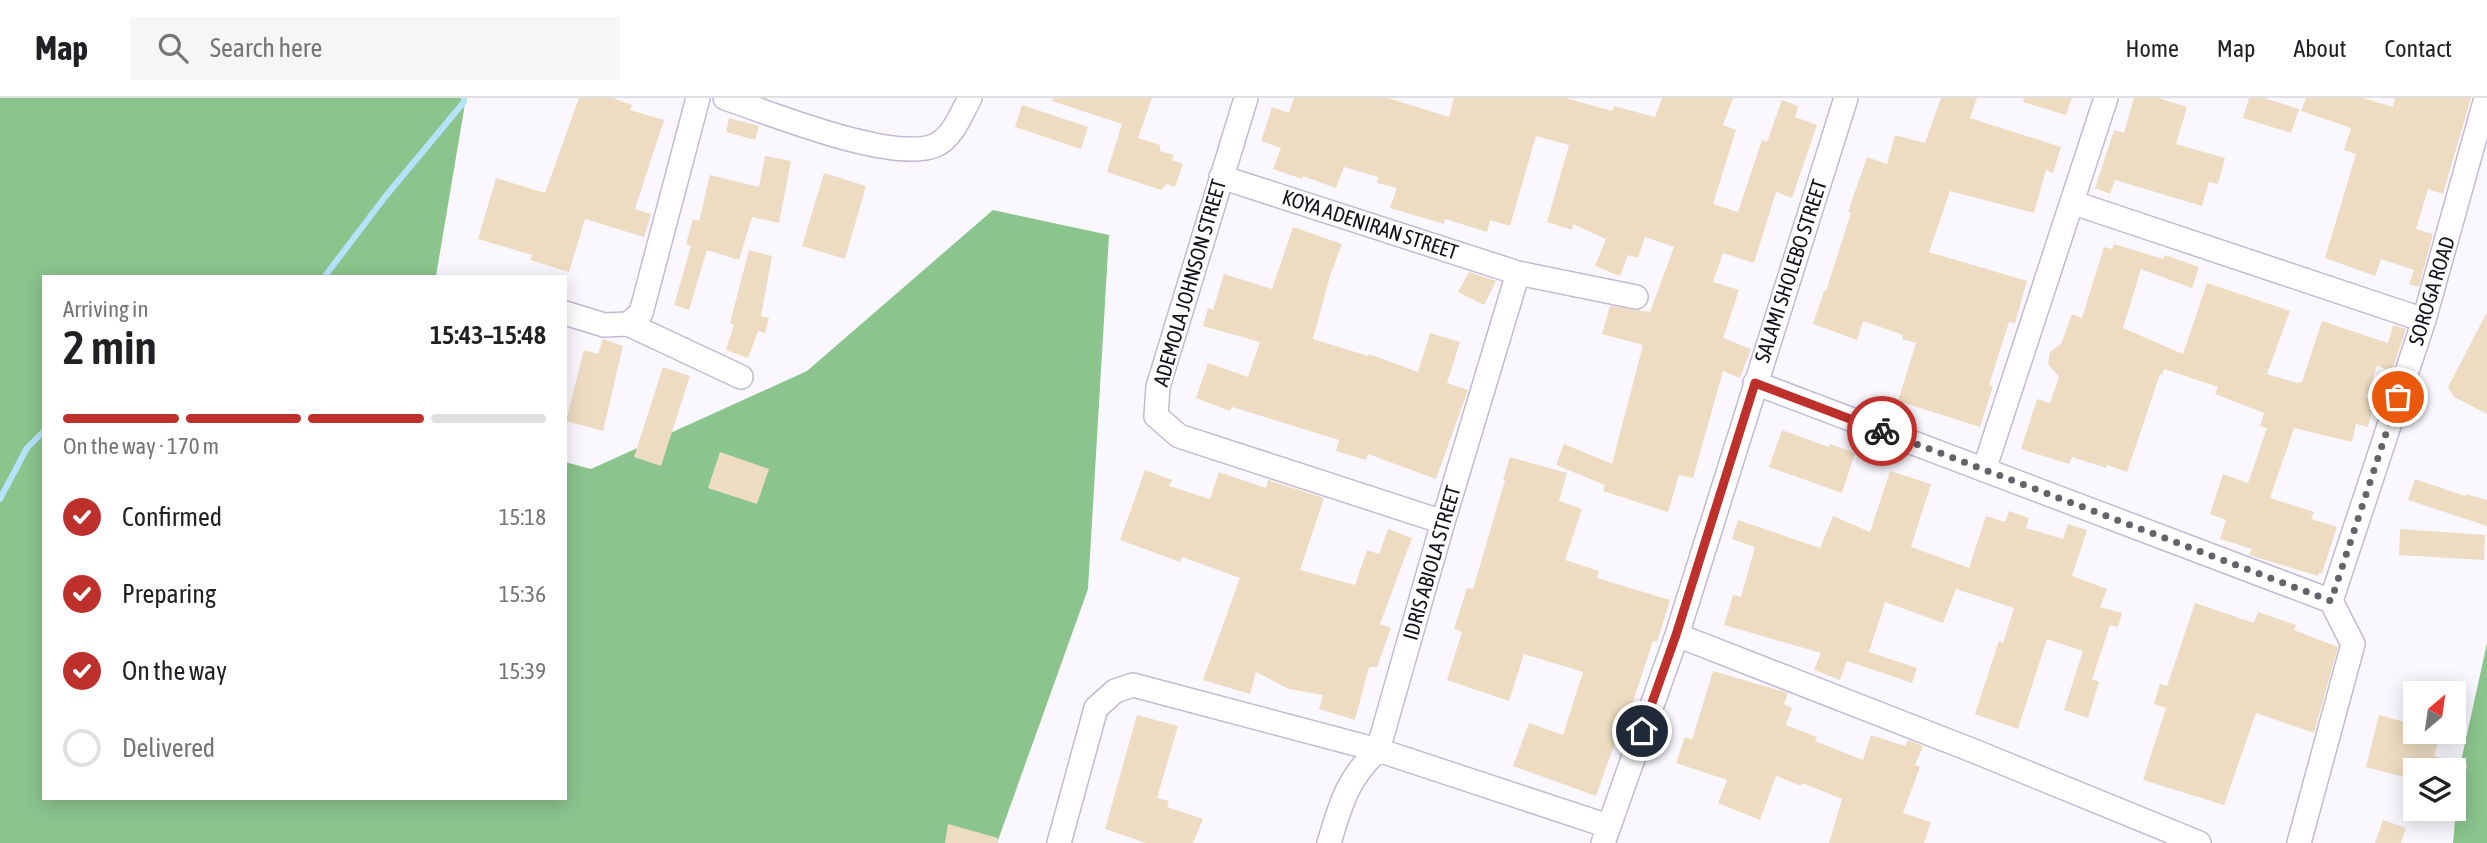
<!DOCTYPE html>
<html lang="en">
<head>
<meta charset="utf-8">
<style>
	:root { --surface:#fff; --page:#f6f6f6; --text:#202124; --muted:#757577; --line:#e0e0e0; --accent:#be302b }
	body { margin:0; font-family:"Asap Condensed",sans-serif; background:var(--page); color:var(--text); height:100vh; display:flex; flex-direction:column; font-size:26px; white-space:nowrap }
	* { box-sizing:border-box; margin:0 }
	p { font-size:23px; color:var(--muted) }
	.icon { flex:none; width:38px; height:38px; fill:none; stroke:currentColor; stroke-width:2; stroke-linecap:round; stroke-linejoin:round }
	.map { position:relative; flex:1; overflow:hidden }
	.side { position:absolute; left:42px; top:177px; width:525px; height:525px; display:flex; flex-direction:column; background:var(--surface); border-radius:0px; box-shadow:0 4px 18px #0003 }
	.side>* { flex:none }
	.needle { width:46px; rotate:29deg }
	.buttons { position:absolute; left:2403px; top:583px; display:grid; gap:14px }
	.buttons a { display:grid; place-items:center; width:63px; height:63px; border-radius:0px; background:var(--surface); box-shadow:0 4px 18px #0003; font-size:35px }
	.pin { position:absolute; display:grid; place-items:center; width:60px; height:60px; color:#fff; margin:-30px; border:4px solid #fff; border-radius:50%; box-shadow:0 2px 7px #0007 }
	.courier { position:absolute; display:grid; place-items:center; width:70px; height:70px; margin:-35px; border:5px solid #be302b; border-radius:50%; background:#fff; color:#222; box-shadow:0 2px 9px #0007 }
	.head em { font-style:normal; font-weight:600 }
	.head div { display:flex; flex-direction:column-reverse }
	.head { display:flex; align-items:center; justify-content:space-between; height:119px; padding:0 21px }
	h1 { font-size:46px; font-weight:600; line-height:52px }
	.bar { display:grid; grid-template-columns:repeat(4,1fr); gap:10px 7px; align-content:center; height:84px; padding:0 21px }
	.bar i { height:9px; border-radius:5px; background:var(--line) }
	.bar .on { background:var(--accent) }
	.bar p { grid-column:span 4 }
	ol { padding:0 21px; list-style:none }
	li { display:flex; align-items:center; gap:21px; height:77px }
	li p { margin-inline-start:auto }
	li .icon { padding:7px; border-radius:50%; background:var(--accent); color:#fff; stroke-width:4 }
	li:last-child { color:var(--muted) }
	li i { width:38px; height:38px; border:4px solid var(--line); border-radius:50% }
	header { display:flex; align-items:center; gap:42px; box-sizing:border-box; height:98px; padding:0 35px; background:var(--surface); border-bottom:2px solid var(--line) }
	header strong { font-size:33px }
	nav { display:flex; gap:38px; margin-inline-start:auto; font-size:24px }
	.search { width:490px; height:63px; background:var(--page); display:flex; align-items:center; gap:18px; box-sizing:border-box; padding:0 24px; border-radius:0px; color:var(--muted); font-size:26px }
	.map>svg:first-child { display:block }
	.forest { fill:#8bc48d }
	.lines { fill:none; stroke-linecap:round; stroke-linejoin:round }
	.stream { stroke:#b6e3fc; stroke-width:6 }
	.building { fill:#eddcc2 }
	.minor-casing { stroke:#c4b9d3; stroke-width:26 }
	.minor { stroke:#fff; stroke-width:23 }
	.done { stroke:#65626a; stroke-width:7; stroke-dasharray:0 12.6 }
	.route { stroke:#be302b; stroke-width:9 }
	.labels { text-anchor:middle; stroke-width:5; stroke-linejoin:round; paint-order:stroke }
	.street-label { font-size:21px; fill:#15111b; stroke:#fff }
</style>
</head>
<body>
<header>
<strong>Map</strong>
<div class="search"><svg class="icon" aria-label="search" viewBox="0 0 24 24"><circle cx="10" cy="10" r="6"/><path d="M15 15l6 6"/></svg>Search here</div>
<nav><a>Home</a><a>Map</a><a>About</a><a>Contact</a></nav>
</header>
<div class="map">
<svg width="2487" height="745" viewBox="0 0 2487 745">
	<rect width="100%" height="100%" fill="#faf8fe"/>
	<path class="forest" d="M0,0H466L436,178H44V700H565V364L591,371L807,273L993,112L1109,137L1088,491L997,745H0Z
		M2487,545V745H2453L2460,668Z"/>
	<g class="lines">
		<path class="stream" d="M325,178L385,99L464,4V0
			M0,401L27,350L44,333"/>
	</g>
	<path class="building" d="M579,0H613L632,7L630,12L664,22L635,111L651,116L644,139L585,121L569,174L530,162L532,157L478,141L496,80L545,95Z
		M1053,0H1152L1138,40L1160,47V53L1174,57L1172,62L1183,66L1175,89L1167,86L1161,92L1107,74L1122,26L1052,3Z
		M1294,0H1388L1449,19L1454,0H1566L1612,13L1614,8L1655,19L1662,0H1733L1723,27L1736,32L1713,106L1738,114L1762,42L1767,44L1782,2L1798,8L1795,19L1817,27L1792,100L1776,94L1754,165L1723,155L1713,184L1739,192L1723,240L1751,251L1740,280L1723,273L1693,380L1679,377L1668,414L1603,393L1605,387L1556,367L1564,346L1612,366L1643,247L1602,236L1610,208L1650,214L1674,149L1645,139L1638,160L1628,157L1620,178L1595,168L1606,141L1573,126L1572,132L1547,124L1569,47L1536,38L1510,128L1490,122L1487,134L1445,121L1444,126L1390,110L1397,90L1377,85L1378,79L1344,69L1336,90L1303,78L1302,81L1273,71L1281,50L1261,43L1272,9L1289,15Z
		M1941,0H1977L1970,20L2061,49L2053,75L2046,72L2034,115L1950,93L1929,154L2027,183L2015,225L2009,224L1989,287L1993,288L1980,329L1898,303L1916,245L1902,241L1903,237L1863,223L1857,242L1813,226L1824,193H1826L1851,115L1848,114L1867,59L1887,66L1895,37L1925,45Z
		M2024,0H2072L2066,17L2023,4Z
		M2134,0H2158L2187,9L2176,46L2225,60L2218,86L2209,84L2202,108L2115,82L2110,96L2095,90L2114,32L2124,35Z
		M2249,0H2264L2299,11L2291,35L2243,20Z
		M2306,0H2363L2393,9L2395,0H2471L2443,96L2428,91L2416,131L2433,136L2419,189L2409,186L2414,172L2381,161L2375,178L2325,160L2356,56L2344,52L2351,30L2301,13Z
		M1022,7L1088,29L1081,51L1015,29Z
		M729,20L759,28L755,42L726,34Z
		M765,58L791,63L779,125L752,119L739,162L707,152L689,212L674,207L691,148L686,146L693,121L699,123L710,77L759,89Z
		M824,75L866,88L845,161L802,148Z
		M1293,129L1342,146L1330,178L1313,241L1368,258L1369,256L1418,274L1430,235L1460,244L1447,285L1468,292L1436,381L1368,356L1366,362L1336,353L1339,342L1232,309L1230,313L1196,300L1208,265L1248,279L1260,244L1203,228L1208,210L1213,212L1224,176L1272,191Z
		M2114,146L2163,161L2165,157L2199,169L2192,190L2141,171L2123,230L2183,256L2207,185L2290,213L2267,276L2297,285L2302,284L2322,223L2388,245L2393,227L2406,231L2392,273L2377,268L2366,300L2375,302L2368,329L2356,326L2352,344L2294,330L2270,400L2314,414L2311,421L2337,429L2322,475H2319L2318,478L2249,457L2252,451L2220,441L2226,422L2210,416L2223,376L2248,385L2267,330L2260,328L2264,315L2215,296L2218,289L2164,271L2162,277L2160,276L2127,374L2107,367L2106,370L2072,359L2069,366L2021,351L2037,301L2050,305L2059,279L2048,266L2050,254L2061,246L2072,216L2082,220L2104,149L2112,151Z
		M749,152L772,158L761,218L769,220L765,235L758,233L748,260L726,252L734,227L730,225Z
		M1469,174L1496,183L1484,207L1458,194Z
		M2487,214V316L2454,299L2448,289Z
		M603,241L623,248L603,333L566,323L584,252L598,256Z
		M663,269L690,278L661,368L634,359Z
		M1782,332L1829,349L1830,346L1855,355L1842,395L1769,369Z
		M720,354L769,371L757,406L708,390Z
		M1510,359L1567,375L1559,403L1582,411L1565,462L1599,473L1597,480L1670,502L1657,544L1653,543L1620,643L1616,642L1596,698L1513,668L1529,625L1563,637L1583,574L1524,556L1509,603L1447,582L1462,534L1454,531L1467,490L1473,491L1505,382H1503Z
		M1145,372L1172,382L1169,388L1210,401L1219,374L1266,390L1268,382L1324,400L1300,472L1355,487L1367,452L1379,456L1388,431L1412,440L1380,526L1391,530L1377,569H1369L1355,622L1319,611L1323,597L1289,591L1256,574L1250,596L1203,582L1240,480L1182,459L1180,464L1120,442Z
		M1890,373L1931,386L1911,449L1969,470L1986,418L2005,424L2009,413L2029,420L2026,430L2063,441L2068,426L2087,432L2072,478L2107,491L2100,509L2122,515L2118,529L2110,527L2092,581L2099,584L2088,620L2064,612L2083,553L2047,541L2018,631L1975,616L1999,543L2003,545L2014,510L1956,491L1943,525L1885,504L1869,554L1917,570L1912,585L1847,563L1840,582L1814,572L1821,555L1724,527L1733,497L1741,499L1755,449L1732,441L1738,422L1820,450L1833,418L1870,434Z
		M2415,381L2465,398L2466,396L2487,402V428L2408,402Z
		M2400,431L2485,437L2484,462L2399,457Z
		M2195,505L2254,525L2258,514L2296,527L2294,532L2338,549L2314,635L2256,615L2224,707L2143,682L2166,610L2154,606L2160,586L2167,588Z
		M1713,573L1788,595L1784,606L1792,610L1786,627L1817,639L1815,643L1863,662L1871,637L1905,648L1908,642L1923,648L1915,667L1920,669L1903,715L1931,724L1924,745H1829L1842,701L1802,685L1801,688L1776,678L1760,722L1718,705L1727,682L1676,665L1685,639L1692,642Z
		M1137,617L1178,628L1157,700L1169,703L1167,709L1203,721L1193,745H1146L1105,731Z
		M2379,617L2415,627V634H2441L2434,658L2467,667L2466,672H2415V682L2366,669Z
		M2383,722L2406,730L2401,745H2375Z
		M948,726L998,740L997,745H945Z"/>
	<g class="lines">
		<defs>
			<path id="minor" d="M725,0C770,15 894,66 936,47C953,39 961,16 970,0
				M1246,0L1158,289L1156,318L1179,338L1443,424
				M1221,79L1518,175L1636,199
				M2074,105L2424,222
				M565,215L604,227L628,226L641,215L698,0
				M628,226L741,279
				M1755,285L2331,503L2353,546L2299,745
				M1984,372L2106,0
				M2331,503L2424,222L2486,0
				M1677,537L1974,653L2199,745
				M1059,745L1096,610L1115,593L1133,587L1378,652L1608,728
				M1329,745C1341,705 1347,681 1378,652L1443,424L1518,175
				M1603,745L1677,537L1846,0"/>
		</defs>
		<use href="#minor" class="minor-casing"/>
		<use href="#minor" class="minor"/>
	</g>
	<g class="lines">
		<path class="done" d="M1882,333L2331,503L2398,299"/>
		<path class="route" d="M1642,633L1676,537L1755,285L1882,333"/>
	</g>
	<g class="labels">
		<g class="street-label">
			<text transform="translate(1370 127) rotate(18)" y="7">KOYA ADENIRAN STREET</text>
			<text transform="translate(1791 173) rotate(-72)" y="7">SALAMI SHOLEBO STREET</text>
			<text transform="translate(1190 185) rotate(-74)" y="7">ADEMOLA JOHNSON STREET</text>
			<text transform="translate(2432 193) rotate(-73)" y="7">SOROGA ROAD</text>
			<text transform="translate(1432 465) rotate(-74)" y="7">IDRIS ABIOLA STREET</text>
		</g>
	</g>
</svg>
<div class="buttons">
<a><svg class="needle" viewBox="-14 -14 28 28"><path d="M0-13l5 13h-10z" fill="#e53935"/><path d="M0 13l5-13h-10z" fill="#757577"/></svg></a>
<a><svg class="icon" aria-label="layers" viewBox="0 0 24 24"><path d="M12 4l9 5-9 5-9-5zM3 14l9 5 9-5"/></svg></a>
</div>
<div class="pin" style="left:2398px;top:299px;background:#ea580c"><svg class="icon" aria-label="bag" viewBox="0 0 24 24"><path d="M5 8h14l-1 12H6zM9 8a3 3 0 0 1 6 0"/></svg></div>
<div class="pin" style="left:1642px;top:633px;background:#1f2937"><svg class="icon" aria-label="home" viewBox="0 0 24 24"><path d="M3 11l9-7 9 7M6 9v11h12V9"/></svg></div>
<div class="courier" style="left:1882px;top:333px"><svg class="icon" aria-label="bike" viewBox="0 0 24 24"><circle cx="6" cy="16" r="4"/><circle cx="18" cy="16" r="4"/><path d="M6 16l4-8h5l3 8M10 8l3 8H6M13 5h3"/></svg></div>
<section class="side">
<div class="head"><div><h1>2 min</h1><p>Arriving in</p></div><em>15:43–15:48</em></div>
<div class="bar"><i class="on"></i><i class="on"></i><i class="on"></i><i></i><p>On the way · 170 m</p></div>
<ol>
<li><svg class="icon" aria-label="check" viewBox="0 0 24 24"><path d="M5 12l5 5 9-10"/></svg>Confirmed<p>15:18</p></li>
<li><svg class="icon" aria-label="check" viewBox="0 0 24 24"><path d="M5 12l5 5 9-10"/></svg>Preparing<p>15:36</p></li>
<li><svg class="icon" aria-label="check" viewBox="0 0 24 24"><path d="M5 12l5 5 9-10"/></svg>On the way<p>15:39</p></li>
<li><i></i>Delivered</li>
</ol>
</section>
</div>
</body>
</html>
